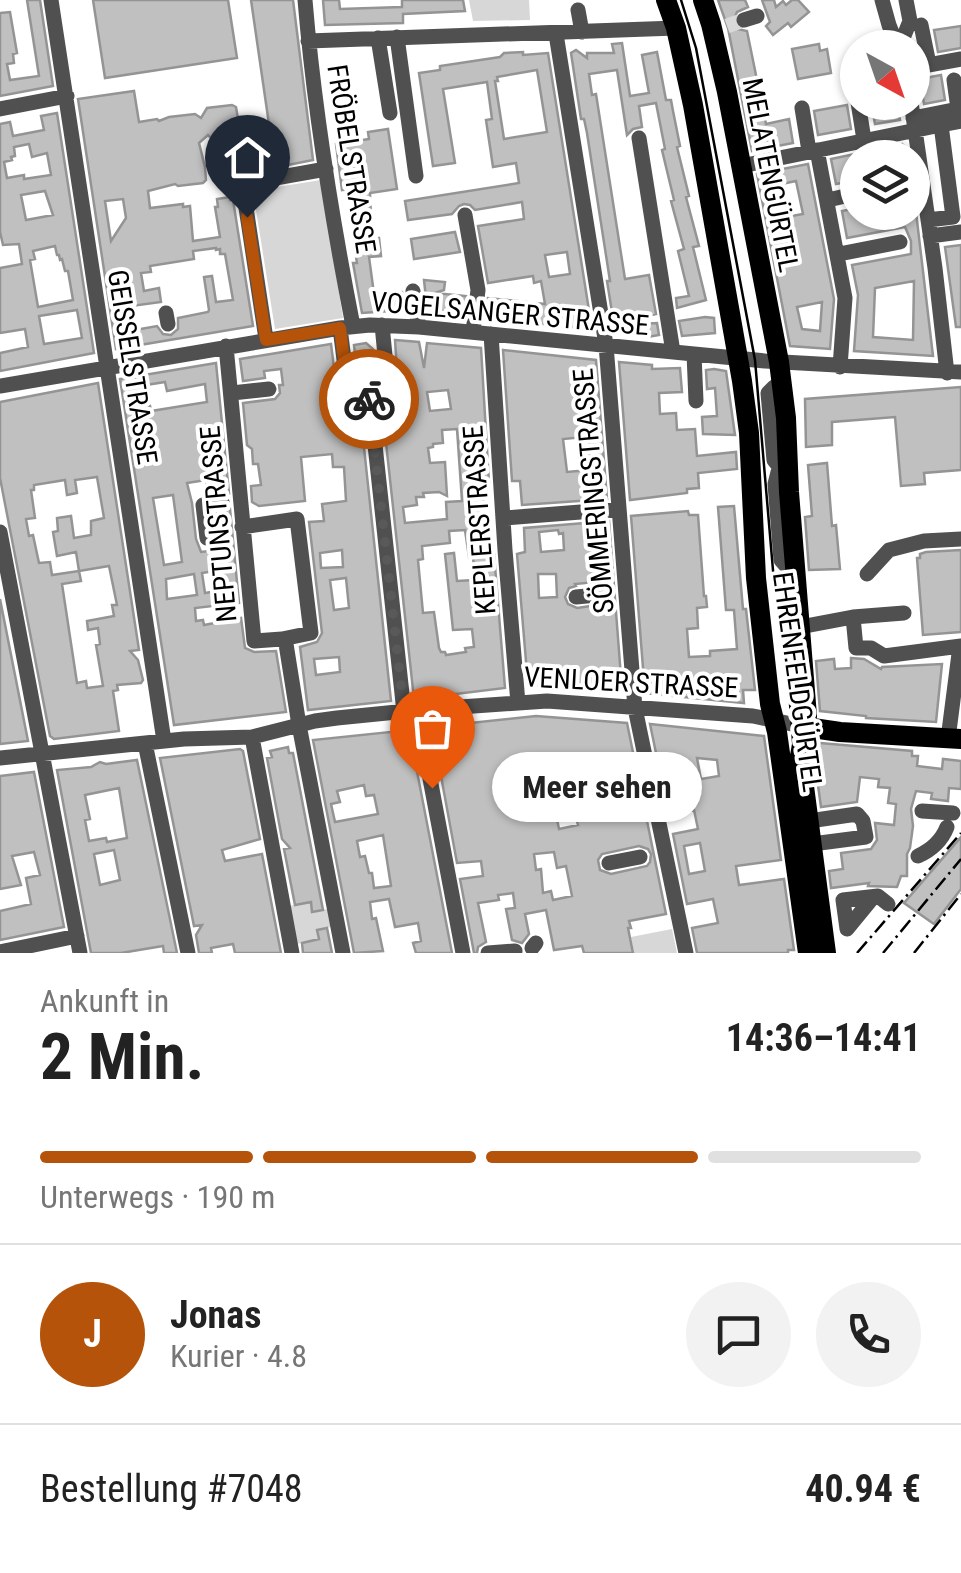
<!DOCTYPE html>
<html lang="de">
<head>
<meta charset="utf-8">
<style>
	:root { --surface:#fff; --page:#f2f2f2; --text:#222; --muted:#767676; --line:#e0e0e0; --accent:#b45309 }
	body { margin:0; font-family:"Roboto Condensed",sans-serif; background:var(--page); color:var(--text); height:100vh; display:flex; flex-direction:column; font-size:38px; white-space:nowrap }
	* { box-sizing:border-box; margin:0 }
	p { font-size:32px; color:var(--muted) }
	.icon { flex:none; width:55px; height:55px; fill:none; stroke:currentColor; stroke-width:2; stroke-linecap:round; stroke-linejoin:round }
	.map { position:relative; height:953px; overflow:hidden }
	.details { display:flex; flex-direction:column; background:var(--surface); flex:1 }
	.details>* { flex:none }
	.needle { width:65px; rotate:140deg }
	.tools { position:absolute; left:840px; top:30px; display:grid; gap:20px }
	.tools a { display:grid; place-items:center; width:90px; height:90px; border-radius:50%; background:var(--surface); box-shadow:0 2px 8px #0004; font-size:50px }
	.pin { position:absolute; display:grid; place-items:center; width:85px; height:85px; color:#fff; margin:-102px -42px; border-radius:50% 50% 50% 0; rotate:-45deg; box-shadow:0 0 10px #0007 }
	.pin .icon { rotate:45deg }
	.courier { position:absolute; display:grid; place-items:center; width:100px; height:100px; margin:-50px; border:8px solid #b45309; border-radius:50%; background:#fff; color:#222; box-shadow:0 2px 12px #0007 }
	.bubble { position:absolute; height:70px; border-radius:35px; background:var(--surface); box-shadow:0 2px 8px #0004; font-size:32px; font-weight:700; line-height:70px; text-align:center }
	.overview em { font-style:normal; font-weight:700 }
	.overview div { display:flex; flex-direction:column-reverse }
	.overview { display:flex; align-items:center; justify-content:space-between; height:170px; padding:0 40px }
	h1 { font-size:65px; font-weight:700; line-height:75px }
	.bar { display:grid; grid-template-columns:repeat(4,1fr); gap:15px 10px; align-content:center; height:120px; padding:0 40px }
	.bar i { height:12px; border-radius:8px; background:var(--line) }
	.bar .selected { background:var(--accent) }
	.bar p { grid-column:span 4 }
	.line { display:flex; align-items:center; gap:25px; padding:0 40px; border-top:2px solid var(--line) }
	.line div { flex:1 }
	.round { display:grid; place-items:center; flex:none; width:105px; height:105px; border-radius:52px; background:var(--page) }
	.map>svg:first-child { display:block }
	.green { fill:#d7d7d7 }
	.building { fill:#c0c0c0; stroke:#949494; stroke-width:2.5; fill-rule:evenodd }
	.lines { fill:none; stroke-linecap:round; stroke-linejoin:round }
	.minor-tunnel { stroke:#d9d9d9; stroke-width:15; stroke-dasharray:15 8; stroke-linecap:butt }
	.minor { stroke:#505050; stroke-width:15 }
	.major { stroke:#000; stroke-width:20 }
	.tram { stroke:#000; stroke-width:2.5 }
	.rail { stroke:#000; stroke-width:2.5; stroke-dasharray:15 5 2.5 5; stroke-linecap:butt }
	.done { stroke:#595959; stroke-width:10; stroke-dasharray:0 18 }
	.route { stroke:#b45309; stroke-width:12 }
	.labels { text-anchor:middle; stroke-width:8; stroke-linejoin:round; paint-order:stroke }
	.street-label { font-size:28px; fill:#000; stroke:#fff }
</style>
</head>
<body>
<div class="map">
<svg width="961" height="953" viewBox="0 0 961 953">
	<rect width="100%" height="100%" fill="#fff"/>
	<path class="green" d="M469,0H529L530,20L473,21Z
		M321,180L343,318L275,329L253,191Z
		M310,902L313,911L328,909L331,927L317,930L319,939L297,944L289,906Z
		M672,929L677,953H634L631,937Z"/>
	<path class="building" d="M27,0H40L53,86L0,96V13L10,12L17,53L13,54L14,63L7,64L10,80L39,76Z
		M93,0H228L237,58L105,78Z
		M251,0H293L313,160L223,178L216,138L212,139L208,135L199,143L205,167L206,180L203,183L178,186L175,184L148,191L150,208L183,204V207L190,206L193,241L220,237L215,207H218L217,199L230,197V200H233L253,326L116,349L78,99L134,91L139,122L157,119L159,121L169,117L195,114L201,118L207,108L232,105L236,107L242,142L271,138ZM123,199L126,218L111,241L105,201ZM216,248V250L220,249V254H225L233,300L216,302L212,276L204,277L209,310L208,312L178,318V329L171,335L163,334L157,326L135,330L131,306L161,302L159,288L144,291L141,273L151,272L150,266L194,259L193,251Z
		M323,0H339L340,9L402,7V0H463L465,11L403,14V23L325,25Z
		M718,0H745L748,7L737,12L733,22L737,29L747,31L766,124L789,119L793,143L752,151L728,28Z
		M762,0H774L776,7L783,1L786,5L792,0H798L809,12L791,27L788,23L773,35L766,26L770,22Z
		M961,26V48L938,52L934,30Z
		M622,43L630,96L649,93L642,55L657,52L666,100H671L673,111L680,146L677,147L689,196L686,197L699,246L693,247L706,300L677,308L676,298L689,296L678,251L684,249L671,201L674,200L662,150L665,149L656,103L639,106L642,127L633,129L627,135L617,70L589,74L592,95L596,94L625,279L649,275L656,314L638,318L639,324L657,323L659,335L647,337L646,334L615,331L607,281H610L587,133L584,119H581L571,53L576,50L587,58V53H614L612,44Z
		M819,44L820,51L827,49L831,73L798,79L792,49Z
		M523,52V55L548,53L592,329L486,318L488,298L545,304L541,281L534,283L533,276L488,283L478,226L524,219L522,202L475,210L470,205L464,204L459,206L452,214L408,220L405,201L519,183L516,163L493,167L486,120L492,119L487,82L443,89L455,163L433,166L419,73L440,70V66L500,57L504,53ZM537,70L547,132L504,139L495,81H498L497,77ZM567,252L570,274L549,277L545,255Z
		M941,75L945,100L924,104L920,79Z
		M871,102H896L900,120L875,124Z
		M847,105L851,129L818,135L814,111Z
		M57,113L94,353L0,371V353L28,347L25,329L0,333V268L22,264L19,244L3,245L0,232V124L10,122L13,136L44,130L41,116ZM29,144L32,157L47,153L51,175L24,179V175L7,178L4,162L12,160L11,157L15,156L14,147ZM45,191L53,215L26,220L21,195ZM55,246L57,255H59L60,260L62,259L65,271H68L73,300L38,307L30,260L35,259L33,251ZM77,310L82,338L44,344L39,316Z
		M388,129L397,189L370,193L371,218L355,220L350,189L342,190L336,144L369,139L368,132Z
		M902,144L906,148L908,158H858V180L836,184L831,159Z
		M808,164L834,299L830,349L790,346L757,174ZM796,181L803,214L780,218L774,188H777V185ZM822,302L820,331L802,329L797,307Z
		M858,208V212H916L933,356L854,351L858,295L852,265L911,254V241L905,227L847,238L842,211ZM914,281L913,340L873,337L875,288Z
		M455,232L460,252L414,259L411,239Z
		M379,238L381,256L369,257L374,294L402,292L405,310L362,313L353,263H357L354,243Z
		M961,245V327H956L945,247Z
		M424,280L445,282L444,290L435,293L466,296L464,314L430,311L432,299H426Z
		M705,317L714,318L715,333L682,336L679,321Z
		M395,340L419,342L424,368L427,343L481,348L489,483L482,484L488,554H494L505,688L414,699L382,406L388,402L399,401ZM448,390L451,409L430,411L427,392ZM457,429L462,501L446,502L447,519L405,523L403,507L417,505L416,497H424L423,493L439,492L447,496L445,462L430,463L428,448L433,447V444L443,443L442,430ZM465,530L469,557H473L475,580L457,581L454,553L445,554L453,630L472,629L474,647L465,648L466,652L446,655L445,652H441L439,648L434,612L423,613L418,560L423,559L422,546L450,543L449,531Z
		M366,343L373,349L376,380H373L372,385L364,386L363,381H358L354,345Z
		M331,344L337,392L342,407L350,406L360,410L391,701L308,710L300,647L317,642L322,633L309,522L324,521L322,504L346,501L344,467H333L332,454L301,457L305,501L259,506L252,502L251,486L261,485L258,464H253L252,449L247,445L243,403L275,399L280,393L279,385H283L281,369L264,371L265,378L243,381L240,359ZM342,550L343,567L321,568L320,553ZM346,578L349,608L334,610L330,580ZM339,657L340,672L316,675L314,659Z
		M503,350L596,360L607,499L522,505L520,481H512ZM584,437L589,438V470L567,472L563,439Z
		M619,362L652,365V369L680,368L682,392L659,393L660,414L676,413L677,430L695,429L697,456L736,452L737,469L698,473L699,488L687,489V493L630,500Z
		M216,363L229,493L221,491L208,493L206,480L187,483L192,503L196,539L201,552L219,550L215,514L230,509L239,603L195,608L196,621L203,620L204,625L241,618L245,648L254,652L276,651L286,712L174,725L120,379ZM165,382L167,391L205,384L207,402L151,411L150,406L144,407L140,386ZM173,495L182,562L164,565L153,498ZM221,570L223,590L205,593L202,573ZM194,574L197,595L167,599L166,579Z
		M714,369L726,371L735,435L703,434L702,417L717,416L715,388L707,389L706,370Z
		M98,383L139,650L130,651L138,660L143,680L141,683L117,685L118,690L113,691L119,731L54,739L50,736L0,478V402ZM97,477L104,518L91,521V535L74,538L71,516L57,518L58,531L53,532L57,556L76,552L79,571L52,575L50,562L39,563L33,535L29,536L26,519L35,518L31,490H34V485L65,480L67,495L77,493L75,480ZM109,566L117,605H112L114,616L87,621L88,630L98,628L100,644L96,645L103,686L87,688L86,681L77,683L62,584L81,581L79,571Z
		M961,387V470L924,473L925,484L901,486L895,417L832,422V445L806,447L805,399Z
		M827,463L832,526L836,525L840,569L809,570L805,517L812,516L808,465Z
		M734,506L743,609H746L755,690H743L744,703L645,693L631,516L688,511L689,515H698L704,596H706L707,607L697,608L698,628L687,629L689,657L710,656V651L737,649L734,610H726L718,507Z
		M609,521L622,690L559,685H528L517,554L525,552L524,528ZM558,530L559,534L563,533L564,550L541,552L539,532ZM538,574H556L557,597L539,598ZM596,582L606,588L608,593L604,604L577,608L568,604L565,597L569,588L576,586L575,584Z
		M961,550V632L923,635L917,558H920V554L926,552Z
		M0,599L28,741L0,744Z
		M851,658L864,659L881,669L882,667L942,664L936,722L866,718V716L820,711L816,661L834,659L835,669L851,668Z
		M536,716L627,723L666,914L629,921L631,928H628L633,953H584L582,946L554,950L546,910L525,914L529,934L522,943L512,940L506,909L515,908L513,893L498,895L499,900L478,903L486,942L478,947L477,953H474L460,879L483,876L481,861L457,863L432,727ZM604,773V777L622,773L634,777L635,788L632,793L622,796L626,814L608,818L607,811L576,818L578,825L559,829L555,809L548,801L551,792L582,782L581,778ZM639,846L648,849L651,854L650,862L647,866L611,874L600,870L598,860L602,854ZM554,852L557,868L566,866L572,896L553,900L551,891L543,893L541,869L536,870L534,854Z
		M650,724L764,736L781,860L736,866L739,885L784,879L794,950H788V953H697L692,928L718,923L713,899L687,904L673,834L698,829L694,810L669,816ZM697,758L717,760L719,776L701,779ZM700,843L705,871L689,874L684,846Z
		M409,730L452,953H416L413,943L421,941L418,923L395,927L389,899L370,902L372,919L376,918L383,951L354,953L313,740ZM364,785L366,796L374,795L378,814L335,822L331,804L340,802L337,791ZM383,835L391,886L374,888L372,873H369L365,856L360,857L357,841Z
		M820,743L912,751V756H918L917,766L942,769L943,759L961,761V789L949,788L948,801L931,799L932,793L916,791L911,809L913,826L910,848L907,854V876H901L897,887L868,886L869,883L831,888L829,871L843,869L841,853L871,849L877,840L875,823L894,825L896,804L888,803L890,788L878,787L879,779L860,777L857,802L821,807L814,756L815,748Z
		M288,747L289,753H293L323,910L312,912L311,902L295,905L284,849L290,848L282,839L267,758L272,757L270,751Z
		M240,749L243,751L260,839L222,850L225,861L262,854L281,953H235L233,944L211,948L212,953H199L196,935L202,925L194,926L160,758Z
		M137,760L177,953H164L163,946L121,953H91L57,770L91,767L100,762L106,764ZM119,788L127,838L107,842L106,838L89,841L85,820L90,819L85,795ZM114,850L120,880L100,885L94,854Z
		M34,772L64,927L0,940V911L31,904L26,878L40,875L34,852L12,856L21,885L0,889V776Z
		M961,837V889L934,924L904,903Z
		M327,928L332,953H303L302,943L319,939L317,930Z"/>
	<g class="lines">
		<path class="minor-tunnel" d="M727,26L744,20
			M597,595L618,593"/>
		<path class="minor" d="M51,0L164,741
			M305,0C314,109 332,219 353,326
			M882,0L889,25L898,48
			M578,10L582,32
			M744,20L757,16
			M921,25L929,64
			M556,34L606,345L635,708L686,953
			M397,37L416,176
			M378,38L390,113
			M308,41L676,28
			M899,48L910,21L906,0
			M912,68L961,59
			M858,102L864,140
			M911,102L935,268L947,373
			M802,108L809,151
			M0,109L67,96
			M913,118L958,109L954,80
			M639,138L673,352
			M817,150L845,298L840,367
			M741,166L941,125
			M828,200L858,193
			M465,215L478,290L473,332
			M928,220L953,217L941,125L961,121
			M930,236L961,232
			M839,254L900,242
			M413,291L419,327
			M166,313L168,324
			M340,328L348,391C360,404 379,400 388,386L382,325
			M491,334L505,550L518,703
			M266,339L243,188L248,183L326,169
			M226,346L254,641L282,639L286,644L299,725L343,953
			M694,354L696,401
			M0,386L340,328L370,325L419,327L765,361L961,372
			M782,387H774L768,393L774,460L778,465L787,466L778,472L775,484L781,560L795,576
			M232,393L269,389
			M370,399L404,712
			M504,518L619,509
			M242,527L297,519L311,633L282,639
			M0,532L80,953
			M207,538L203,505L222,502
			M867,574L889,550L924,541L961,539
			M576,597L597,595
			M853,617L856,648H871L884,656L961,646
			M800,627L853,617L904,613
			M417,710L463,953
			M252,737L292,953
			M948,739L960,646
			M145,743L188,953
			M0,758L184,739L252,737L315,721L337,718L417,710L547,701L753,716L806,727
			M559,799L625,784
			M922,811L953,813
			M809,821L857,814L863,821L866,837L812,844
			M918,856C931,850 942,840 947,827
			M609,863L640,857
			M869,897L870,901L847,929L843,900L878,896L888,904
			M532,948L536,943
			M0,952L77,936
			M488,953L515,951"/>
		<path class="major" d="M666,0L676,28L693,105L742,381L749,433L756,578L770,704L777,732L808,953
			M703,0L711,24L727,92L779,362L786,418L789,492L807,716L800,756L826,953
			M806,727L840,732L961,739"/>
		<path class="tram" d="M681,0L696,48L755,360L774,582L787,666L795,766L820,953"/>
		<path class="rail" d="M857,953L961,833
			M883,953L961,859
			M914,953L961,894"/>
	</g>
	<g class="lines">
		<path class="done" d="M369,399L404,712L417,710L432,788"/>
		<path class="route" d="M247,217L266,340L340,328L348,391L354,397L369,399"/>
	</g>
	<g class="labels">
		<g class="street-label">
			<text transform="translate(352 159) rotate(81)" y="10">FRÖBELSTRASSE</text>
			<text transform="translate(771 175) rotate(79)" y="10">MELATENGÜRTEL</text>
			<text transform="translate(510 313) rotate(5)" y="10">VOGELSANGER STRASSE</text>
			<text transform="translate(133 367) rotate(81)" y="10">GEISSELSTRASSE</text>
			<text transform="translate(593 491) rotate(-95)" y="10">SÖMMERINGSTRASSE</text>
			<text transform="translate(479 520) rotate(-94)" y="10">KEPLERSTRASSE</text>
			<text transform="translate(218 524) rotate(-95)" y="10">NEPTUNSTRASSE</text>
			<text transform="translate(631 682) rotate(3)" y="10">VENLOER STRASSE</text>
			<text transform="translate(798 682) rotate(82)" y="10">EHRENFELDGÜRTEL</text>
		</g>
	</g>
</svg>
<div class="tools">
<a><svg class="needle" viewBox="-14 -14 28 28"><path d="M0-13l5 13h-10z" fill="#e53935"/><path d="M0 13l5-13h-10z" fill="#767676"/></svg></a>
<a><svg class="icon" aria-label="layers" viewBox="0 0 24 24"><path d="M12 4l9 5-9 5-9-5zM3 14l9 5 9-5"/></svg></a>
</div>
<div class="pin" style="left:432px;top:788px;background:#ea580c"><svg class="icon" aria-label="bag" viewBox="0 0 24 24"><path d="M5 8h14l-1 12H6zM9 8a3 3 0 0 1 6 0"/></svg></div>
<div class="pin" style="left:247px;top:217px;background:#1f2937"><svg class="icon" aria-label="home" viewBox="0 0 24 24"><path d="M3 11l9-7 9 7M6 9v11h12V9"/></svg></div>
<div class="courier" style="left:369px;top:399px"><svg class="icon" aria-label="bike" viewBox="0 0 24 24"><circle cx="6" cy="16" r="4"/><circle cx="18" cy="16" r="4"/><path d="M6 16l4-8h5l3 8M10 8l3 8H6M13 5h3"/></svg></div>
<div class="bubble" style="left:492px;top:752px;width:210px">Meer sehen</div>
</div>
<section class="details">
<div class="overview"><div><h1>2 Min.</h1><p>Ankunft in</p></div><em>14:36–14:41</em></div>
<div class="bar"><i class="selected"></i><i class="selected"></i><i class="selected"></i><i></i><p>Unterwegs · 190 m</p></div>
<div class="line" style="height:180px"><b class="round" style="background:var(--accent);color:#fff">J</b><div><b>Jonas</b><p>Kurier · 4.8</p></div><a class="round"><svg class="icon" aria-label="chat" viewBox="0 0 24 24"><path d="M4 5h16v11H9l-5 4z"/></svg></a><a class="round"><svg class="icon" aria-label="phone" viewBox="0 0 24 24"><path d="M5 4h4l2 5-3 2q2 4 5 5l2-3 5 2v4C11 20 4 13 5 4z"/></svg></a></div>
<div class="line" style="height:130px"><div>Bestellung #7048</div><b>40.94 €</b></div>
</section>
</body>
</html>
